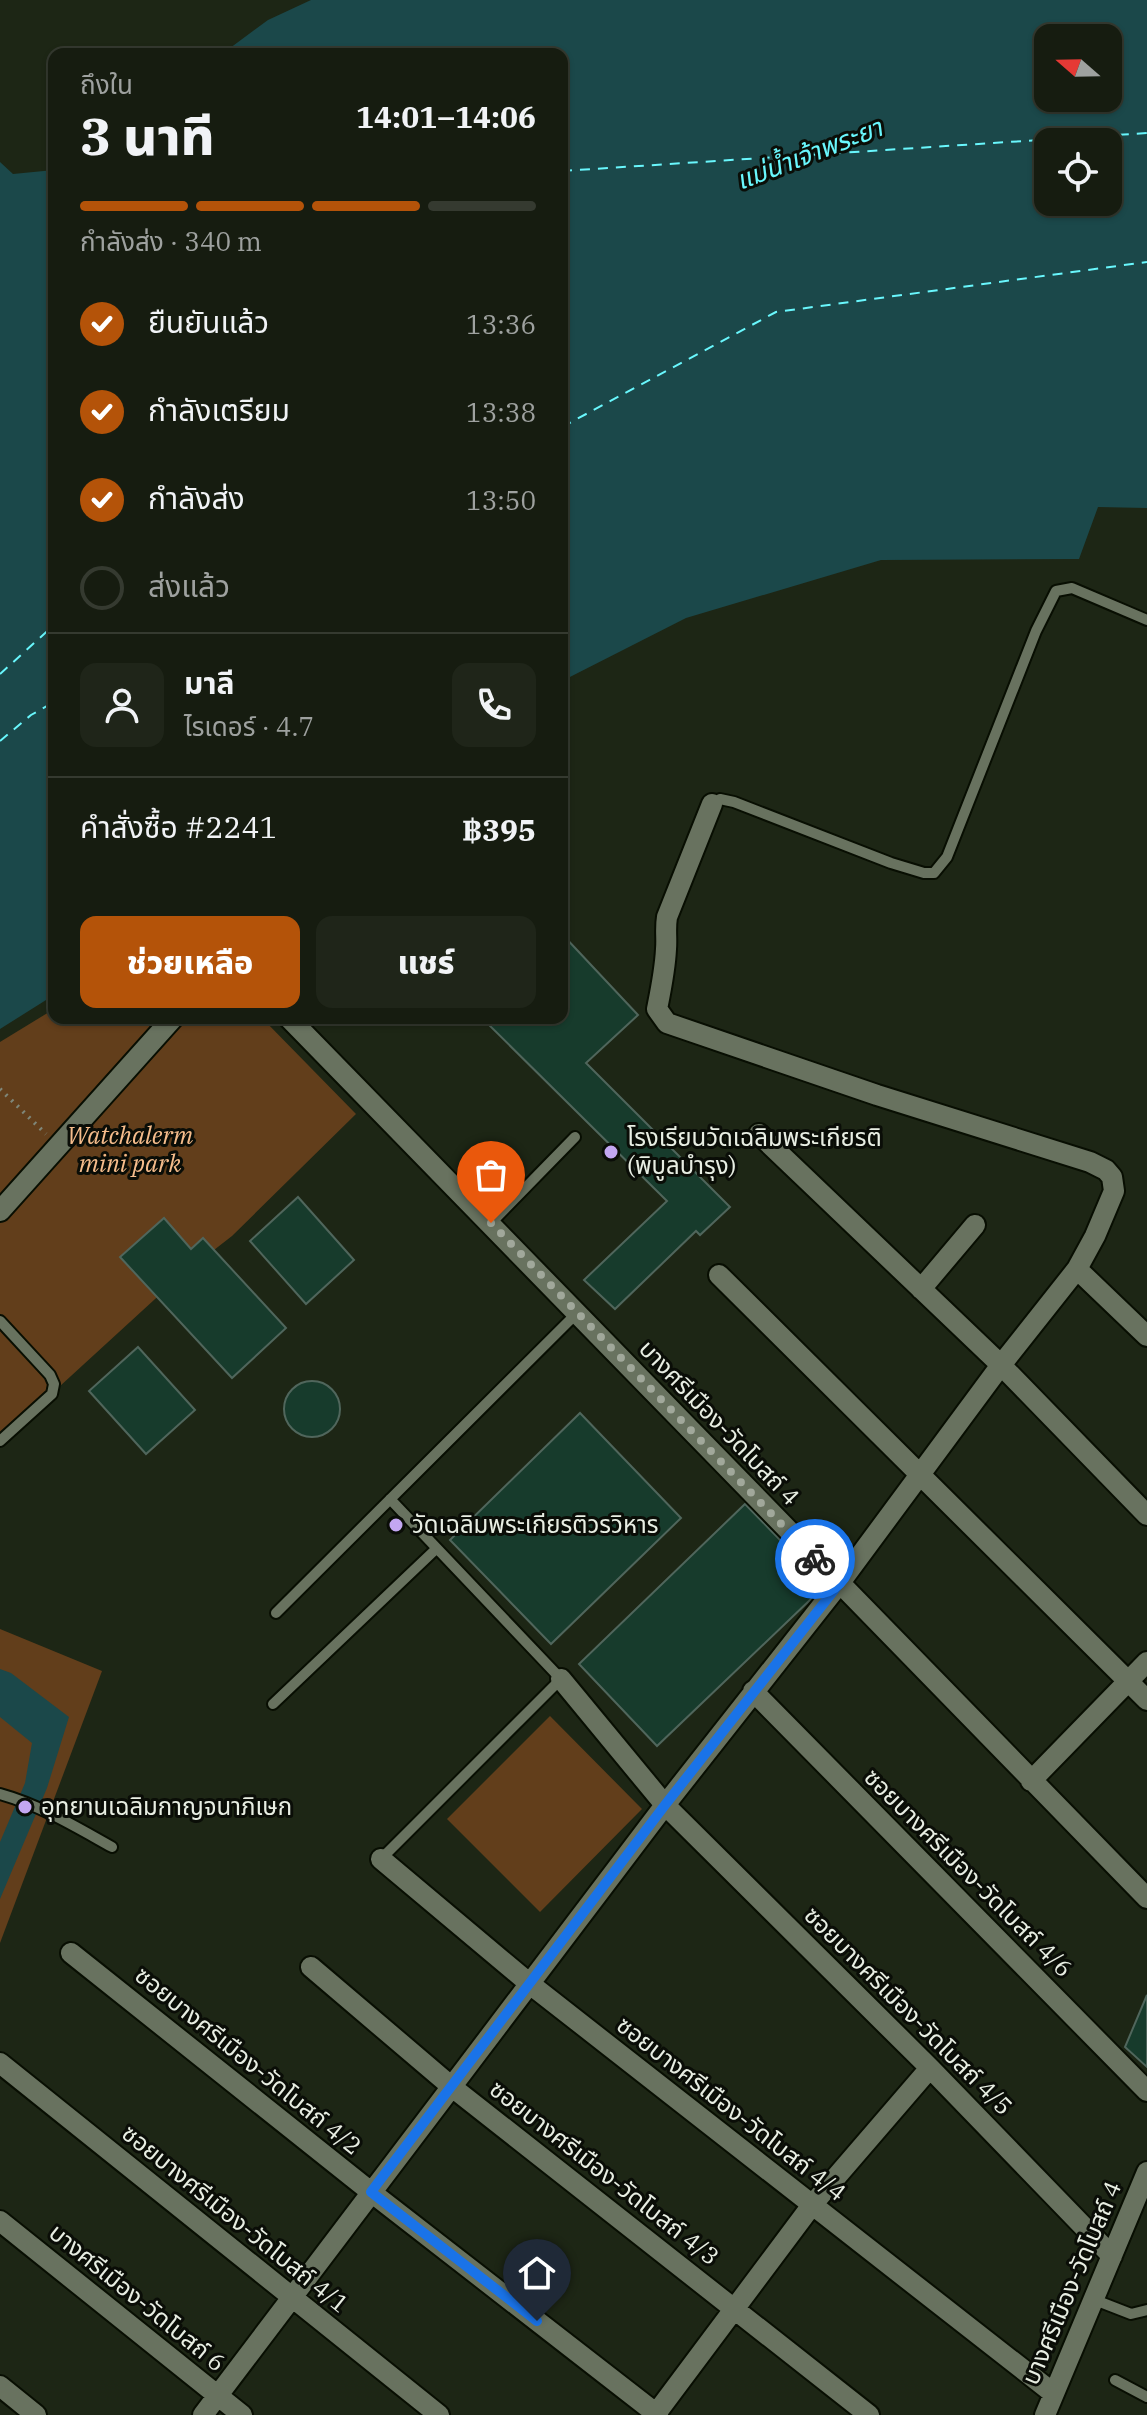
<!DOCTYPE html>
<html lang="th">
<head>
<meta charset="utf-8">
<style>
	:root { --surface:#161c10; --page:#1f2519; --text:#f1f3f6; --muted:#9ea19f; --line:#353a30; --accent:#b45309 }
	body { margin:0; font-family:"IBM Plex Serif","Noto Sans Thai",serif; background:var(--page); color:var(--text); height:100vh; display:flex; flex-direction:column; font-size:30px; white-space:nowrap }
	* { box-sizing:border-box; margin:0 }
	p { font-size:26px; color:var(--muted) }
	.icon { flex:none; width:44px; height:44px; fill:none; stroke:currentColor; stroke-width:2; stroke-linecap:round; stroke-linejoin:round }
	.map { position:relative; flex:1; overflow:hidden }
	.drawer { position:absolute; left:48px; top:48px; width:520px; height:976px; display:flex; flex-direction:column; background:var(--surface); border-radius:16px; box-shadow:0 2px 6px #0004,0 0 0 2px var(--line) }
	.drawer>* { flex:none }
	.needle { width:52px; rotate:290deg }
	.tools { position:absolute; left:1034px; top:24px; display:grid; gap:16px }
	.tools a { display:grid; place-items:center; width:88px; height:88px; border-radius:16px; background:var(--surface); box-shadow:0 2px 6px #0004,0 0 0 2px var(--line); font-size:40px }
	.pin { position:absolute; display:grid; place-items:center; width:68px; height:68px; color:#fff; margin:-82px -34px; border-radius:50% 50% 50% 0; rotate:-45deg; box-shadow:0 0 8px #0007 }
	.pin .icon { rotate:45deg }
	.courier { position:absolute; display:grid; place-items:center; width:80px; height:80px; margin:-40px; border:6px solid #1a73e8; border-radius:50%; background:#fff; color:#222; box-shadow:0 2px 10px #0007 }
	.summary em { font-style:normal; font-weight:800 }
	.summary div { display:flex; flex-direction:column-reverse }
	.summary { display:flex; align-items:center; justify-content:space-between; height:136px; padding:0 32px }
	h1 { font-size:52px; font-weight:800; line-height:60px }
	.bar { display:grid; grid-template-columns:repeat(4,1fr); gap:12px 8px; align-content:center; height:96px; padding:0 32px }
	.bar i { height:10px; border-radius:6px; background:var(--line) }
	.bar .current { background:var(--accent) }
	.bar p { grid-column:span 4 }
	.line { display:flex; align-items:center; gap:20px; padding:0 32px; border-top:2px solid var(--line) }
	.line div { flex:1 }
	.round { display:grid; place-items:center; flex:none; width:84px; height:84px; border-radius:16px; background:var(--page) }
	ol { padding:0 32px; list-style:none }
	li { display:flex; align-items:center; gap:24px; height:88px }
	li p { margin-inline-start:auto }
	li .icon { padding:8px; border-radius:50%; background:var(--accent); color:#fff; stroke-width:4 }
	li:last-child { color:var(--muted) }
	li i { width:44px; height:44px; border:4px solid var(--line); border-radius:50% }
	.button { display:flex; gap:16px; margin-top:auto; padding:16px 32px }
	.button a { flex:1; height:92px; border-radius:16px; background:var(--accent); color:#fff; font-size:32px; font-weight:800; line-height:92px; text-align:center }
	.button a+a { background:var(--page); color:var(--text) }
	.map>svg:first-child { display:block }
	.green { fill:#623e1b }
	.water { fill:#1b484a; fill-rule:evenodd }
	.lines { fill:none; stroke-linecap:round; stroke-linejoin:round }
	.ferry { stroke:#69f7fd; stroke-width:2; stroke-dasharray:10 8; stroke-linecap:butt }
	.building { fill:#173b2c; stroke:#50665c; stroke-width:2 }
	.lane-casing { stroke:#080e02; stroke-width:14 }
	.street-casing { stroke:#080e02; stroke-width:24 }
	.path { stroke:#7f8678; stroke-width:4; stroke-dasharray:2 6; stroke-linecap:butt }
	.lane { stroke:#68725f; stroke-width:10 }
	.street { stroke:#68725f; stroke-width:20 }
	.done { stroke:#a1a89b; stroke-width:8; stroke-dasharray:0 14.4 }
	.route { stroke:#1a73e8; stroke-width:10 }
	.poi-dot { fill:#c3a7f2; stroke:#0a0d07; stroke-width:3 }
	.labels { text-anchor:middle; stroke-width:6; stroke-linejoin:round; paint-order:stroke }
	.park-label { font-size:24px; font-style:italic; fill:#f6bd8c; stroke:#0a0d07 }
	.poi-label { font-size:24px; fill:#e8eee3; stroke:#0a0d07; text-anchor:start }
	.street-label { font-size:24px; fill:#e8eee3; stroke:#0a0d07 }
	.water-label { font-size:26px; font-style:italic; fill:#69f7fd; stroke:#0a0d07 }
</style>
</head>
<body>
<div class="map">
<svg width="1147" height="2415" viewBox="0 0 1147 2415">
	<rect width="100%" height="100%" fill="#1d2615"/>
	<path class="green" d="M54,1009V1018H262L356,1114L232,1236L178,1278L0,1441V1042Z
		M0,1629L102,1671L0,1943Z
		M550,1716L642,1809L540,1912L447,1819Z"/>
	<path class="water" d="M311,0H1147V508L1098,507L1079,559L881,560L686,618L562,681V54H222L268,20ZM1108,38V98H1048V38ZM1108,142V202H1048V142Z
		M0,162L13,174L54,170V995L0,1029Z
		M0,1669L11,1673L69,1717L47,1788L0,1899V1842L25,1783L32,1743L0,1717Z"/>
	<g class="lines">
		<path class="ferry" d="M562,171L1147,133
			M562,427L776,312L1147,262
			M0,674L54,625
			M0,741L31,715L54,702"/>
	</g>
	<path class="building" d="M562,934L638,1015L586,1063L730,1207L700,1235L696,1231L615,1309L584,1280L667,1201L482,1018H562Z
		M298,1197L354,1260L306,1304L250,1241Z
		M164,1218L191,1249L203,1238L286,1328L232,1378L120,1257Z
		M138,1347L195,1410L146,1454L89,1391Z
		M284 1409a28 28 0 1 1 56 0a28 28 0 1 1-56 0Z
		M580,1413L681,1518L551,1644L450,1540Z
		M745,1504L823,1584L811,1599L657,1746L579,1664Z
		M1147,1995V2067L1125,2047Z"/>
	<g class="lines">
		<defs>
			<path id="lane" d="M712,804L720,799L734,802L891,863L924,873H934L947,857L1036,631L1056,591L1072,588L1147,620
				M491,1223L575,1137
				M0,1321L50,1375L54,1384L52,1394L0,1441
				M276,1613L576,1314
				M273,1704L436,1549
				M0,1794C40,1805 76,1827 112,1847
				M381,1859L561,1679L390,1499
				M1095,2300L1131,2314L1147,2310
				M1115,2380L1147,2397"/>
			<path id="street" d="M289,1018L1147,1898
				M759,1134L1001,1365L1147,1515
				M0,1211L173,1018
				M1077,1269L1147,1336
				M719,1275L1147,1700
				M921,1289L975,1225
				M561,1679L665,1805L930,2068L1112,2256
				M753,1691L1147,2091
				M1031,1781L1147,1662
				M381,1859L530,1984L1053,2393
				M71,1953L371,2192L658,2415
				M311,1967L452,2087L869,2415
				M0,2063L439,2415
				M0,2221L242,2415
				M0,2386L36,2415
				M203,2415L665,1805L839,1584L1001,1365L1077,1269L1095,1236L1114,1191L1112,1177L1106,1170L1090,1162L877,1095L667,1023L657,1009C661,989 665,970 666,949C667,938 665,929 667,917L712,804
				M655,2415L812,2205L930,2068
				M1045,2415L1147,2172"/>
		</defs>
		<use href="#lane" class="lane-casing"/>
		<use href="#street" class="street-casing"/>
		<path class="path" d="M0,1089L46,1134"/>
		<use href="#lane" class="lane"/>
		<use href="#street" class="street"/>
	</g>
	<g class="lines">
		<path class="done" d="M491,1223L815,1559"/>
		<path class="route" d="M537,2321L371,2192L665,1805L839,1584L815,1559"/>
	</g>
	<g class="poi-dot">
		<circle cx="611" cy="1152" r="8"/>
		<circle cx="396" cy="1525" r="8"/>
		<circle cx="25" cy="1807" r="8"/>
	</g>
	<g class="labels">
		<g class="park-label">
			<text x="130" y="1144">Watchalerm<tspan x="130" dy="28">mini park</tspan></text>
		</g>
		<g class="poi-label">
			<text x="627" y="1146">โรงเรียนวัดเฉลิมพระเกียรติ<tspan x="627" dy="28">(พิบูลบำรุง)</tspan></text>
			<text x="412" y="1533">วัดเฉลิมพระเกียรติวรวิหาร</text>
			<text x="41" y="1815">อุทยานเฉลิมกาญจนาภิเษก</text>
		</g>
		<g class="street-label">
			<text transform="translate(719 1423) rotate(46)" y="8">บางศรีเมือง-วัดโบสถ์ 4</text>
			<text transform="translate(968 1873) rotate(45)" y="8">ซอยบางศรีเมือง-วัดโบสถ์ 4/6</text>
			<text transform="translate(908 2011) rotate(45)" y="8">ซอยบางศรีเมือง-วัดโบสถ์ 4/5</text>
			<text transform="translate(248 2061) rotate(39)" y="8">ซอยบางศรีเมือง-วัดโบสถ์ 4/2</text>
			<text transform="translate(731 2109) rotate(38)" y="8">ซอยบางศรีเมือง-วัดโบสถ์ 4/4</text>
			<text transform="translate(604 2173) rotate(38)" y="8">ซอยบางศรีเมือง-วัดโบสถ์ 4/3</text>
			<text transform="translate(235 2219) rotate(39)" y="8">ซอยบางศรีเมือง-วัดโบสถ์ 4/1</text>
			<text transform="translate(1072 2283) rotate(-67)" y="8">บางศรีเมือง-วัดโบสถ์ 4</text>
			<text transform="translate(137 2298) rotate(39)" y="8">บางศรีเมือง-วัดโบสถ์ 6</text>
		</g>
		<g class="water-label">
			<text transform="translate(809 154) rotate(-21)" y="9">แม่น้ำเจ้าพระยา</text>
		</g>
	</g>
</svg>
<div class="tools">
<a><svg class="needle" viewBox="-14 -14 28 28"><path d="M0-13l5 13h-10z" fill="#e53935"/><path d="M0 13l5-13h-10z" fill="#9ea19f"/></svg></a>
<a><svg class="icon" aria-label="locate" viewBox="0 0 24 24"><circle cx="12" cy="12" r="6"/><path d="M12 2v4M12 18v4M2 12h4M18 12h4"/></svg></a>
</div>
<div class="pin" style="left:491px;top:1223px;background:#ea580c"><svg class="icon" aria-label="bag" viewBox="0 0 24 24"><path d="M5 8h14l-1 12H6zM9 8a3 3 0 0 1 6 0"/></svg></div>
<div class="pin" style="left:537px;top:2321px;background:#1f2937"><svg class="icon" aria-label="home" viewBox="0 0 24 24"><path d="M3 11l9-7 9 7M6 9v11h12V9"/></svg></div>
<div class="courier" style="left:815px;top:1559px"><svg class="icon" aria-label="bike" viewBox="0 0 24 24"><circle cx="6" cy="16" r="4"/><circle cx="18" cy="16" r="4"/><path d="M6 16l4-8h5l3 8M10 8l3 8H6M13 5h3"/></svg></div>
<section class="drawer">
<div class="summary"><div><h1>3 นาที</h1><p>ถึงใน</p></div><em>14:01–14:06</em></div>
<div class="bar"><i class="current"></i><i class="current"></i><i class="current"></i><i></i><p>กำลังส่ง · 340 m</p></div>
<ol>
<li><svg class="icon" aria-label="check" viewBox="0 0 24 24"><path d="M5 12l5 5 9-10"/></svg>ยืนยันแล้ว<p>13:36</p></li>
<li><svg class="icon" aria-label="check" viewBox="0 0 24 24"><path d="M5 12l5 5 9-10"/></svg>กำลังเตรียม<p>13:38</p></li>
<li><svg class="icon" aria-label="check" viewBox="0 0 24 24"><path d="M5 12l5 5 9-10"/></svg>กำลังส่ง<p>13:50</p></li>
<li><i></i>ส่งแล้ว</li>
</ol>
<div class="line" style="height:144px"><a class="round"><svg class="icon" aria-label="person" viewBox="0 0 24 24"><circle cx="12" cy="8" r="4"/><path d="M4 21q1-7 8-7t8 7"/></svg></a><div><b>มาลี</b><p>ไรเดอร์ · 4.7</p></div><a class="round"><svg class="icon" aria-label="phone" viewBox="0 0 24 24"><path d="M5 4h4l2 5-3 2q2 4 5 5l2-3 5 2v4C11 20 4 13 5 4z"/></svg></a></div>
<div class="line" style="height:104px"><div>คำสั่งซื้อ #2241</div><b>฿395</b></div>
<div class="button"><a>ช่วยเหลือ</a><a>แชร์</a></div>
</section>
</div>
</body>
</html>
